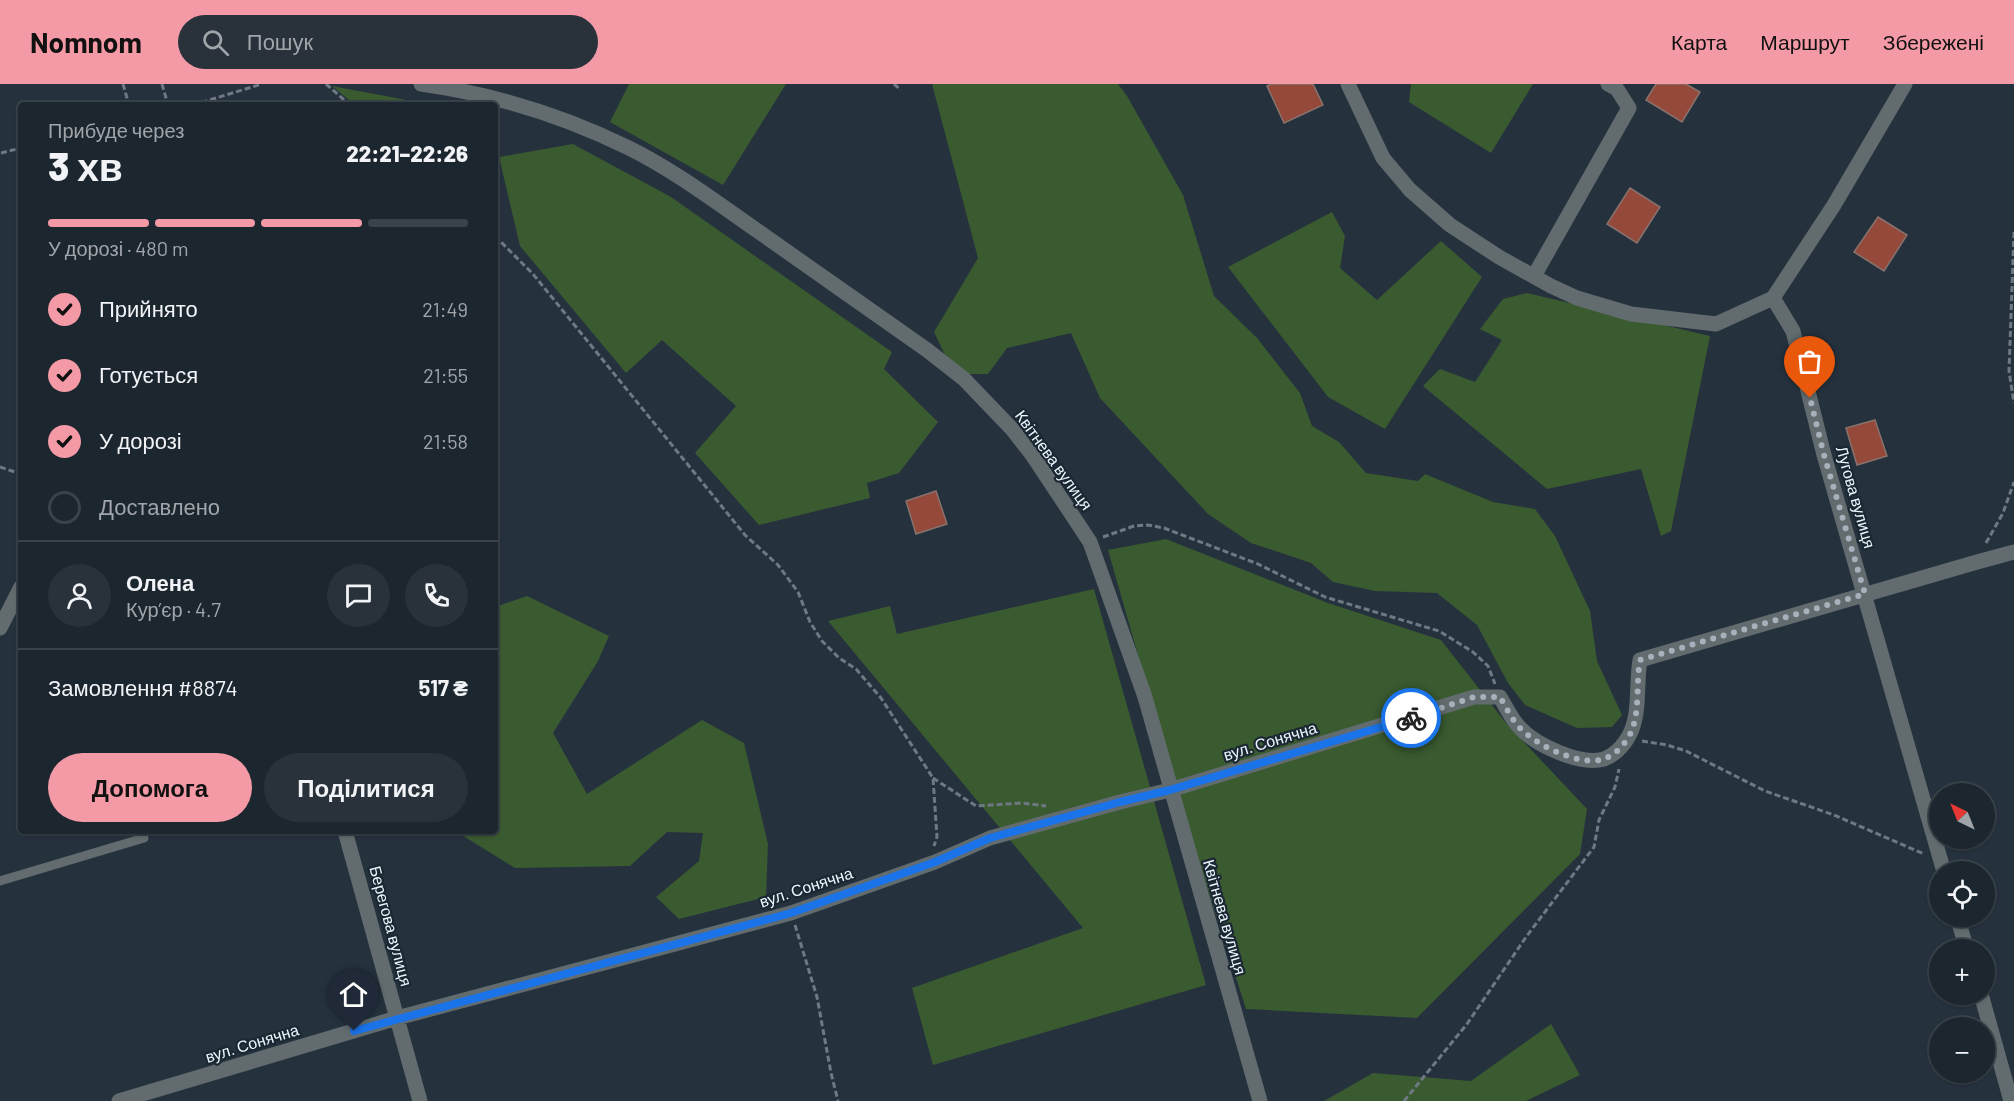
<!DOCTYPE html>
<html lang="uk">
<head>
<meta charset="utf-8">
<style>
	:root { --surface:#1c262e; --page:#29323a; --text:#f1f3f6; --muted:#a0a5aa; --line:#3a434a; --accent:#f49aa6 }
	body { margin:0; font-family:Barlow,sans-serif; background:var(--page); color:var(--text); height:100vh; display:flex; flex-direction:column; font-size:22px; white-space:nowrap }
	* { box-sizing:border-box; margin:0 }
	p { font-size:20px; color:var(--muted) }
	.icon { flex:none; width:33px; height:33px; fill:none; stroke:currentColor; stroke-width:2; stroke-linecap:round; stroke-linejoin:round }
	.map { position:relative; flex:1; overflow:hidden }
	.details { position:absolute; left:18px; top:18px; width:480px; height:732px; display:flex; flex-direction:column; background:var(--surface); border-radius:6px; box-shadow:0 2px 4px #0004,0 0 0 2px var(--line) }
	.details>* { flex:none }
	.needle { width:39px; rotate:317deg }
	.buttons { position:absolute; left:1929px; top:699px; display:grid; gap:12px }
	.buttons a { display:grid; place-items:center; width:66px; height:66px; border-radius:50%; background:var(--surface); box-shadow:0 2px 4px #0004,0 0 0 2px var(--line); font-size:30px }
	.pin { position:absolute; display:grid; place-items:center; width:51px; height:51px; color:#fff; margin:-62px -26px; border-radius:50% 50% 50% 0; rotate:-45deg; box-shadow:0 0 6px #0007 }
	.pin .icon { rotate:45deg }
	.courier { position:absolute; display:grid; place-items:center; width:60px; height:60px; margin:-30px; border:4px solid #1a73e8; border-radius:50%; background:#fff; color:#222; box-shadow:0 2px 8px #0007 }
	.head em { font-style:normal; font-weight:800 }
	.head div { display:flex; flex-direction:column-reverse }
	.head { display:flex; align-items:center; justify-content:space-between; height:102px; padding:0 30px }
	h1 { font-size:39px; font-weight:800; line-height:45px }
	.bar { display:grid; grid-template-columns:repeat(4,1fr); gap:9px 6px; align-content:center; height:72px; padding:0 30px }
	.bar i { height:8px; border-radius:4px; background:var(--line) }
	.bar .active { background:var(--accent) }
	.bar p { grid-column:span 4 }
	.line { display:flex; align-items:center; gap:15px; padding:0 30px; border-top:2px solid var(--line) }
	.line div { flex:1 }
	.round { display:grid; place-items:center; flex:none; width:63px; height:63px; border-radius:32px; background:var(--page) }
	ol { padding:0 30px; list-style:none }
	li { display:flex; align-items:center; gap:18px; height:66px }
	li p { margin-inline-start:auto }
	li .icon { padding:6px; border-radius:50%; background:var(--accent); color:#111; stroke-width:4 }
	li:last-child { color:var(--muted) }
	li i { width:33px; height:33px; border:3px solid var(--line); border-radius:50% }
	.primary-button { display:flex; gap:12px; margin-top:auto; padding:12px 30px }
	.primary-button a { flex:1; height:69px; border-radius:36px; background:var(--accent); color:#111; font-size:24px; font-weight:800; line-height:69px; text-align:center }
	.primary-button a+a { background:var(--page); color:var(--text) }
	header { display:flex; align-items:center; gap:36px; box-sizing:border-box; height:84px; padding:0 30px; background:var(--accent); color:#111 }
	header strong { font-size:28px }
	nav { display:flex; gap:33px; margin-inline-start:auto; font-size:21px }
	.search { width:420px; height:54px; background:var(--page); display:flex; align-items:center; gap:15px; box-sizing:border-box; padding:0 21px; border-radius:33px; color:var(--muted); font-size:22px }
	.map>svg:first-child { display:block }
	.green { fill:#3a5a30 }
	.building { fill:#94493b; stroke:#88726d; stroke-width:1.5 }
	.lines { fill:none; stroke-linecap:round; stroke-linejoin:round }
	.path { stroke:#6e7984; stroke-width:3; stroke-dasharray:6 3; stroke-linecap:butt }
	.lane { stroke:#626c6f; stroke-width:9 }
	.street { stroke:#626c6f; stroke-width:15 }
	.done { stroke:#a7b1bb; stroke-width:6; stroke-dasharray:0 10.8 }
	.route { stroke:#1a73e8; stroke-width:8 }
	.labels { text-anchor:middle; stroke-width:4.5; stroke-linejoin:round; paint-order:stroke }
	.street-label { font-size:16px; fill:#edf6fe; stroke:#1b2834 }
</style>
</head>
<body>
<header>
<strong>Nomnom</strong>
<div class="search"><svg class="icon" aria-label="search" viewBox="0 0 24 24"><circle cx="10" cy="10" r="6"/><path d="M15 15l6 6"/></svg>Пошук</div>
<nav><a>Карта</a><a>Маршрут</a><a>Збережені</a></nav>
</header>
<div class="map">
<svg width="2014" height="1017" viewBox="0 0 2014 1017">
	<rect width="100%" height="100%" fill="#25323e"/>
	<path class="green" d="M629,0H786L723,101L610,38Z
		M932,0H1118L1127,12L1183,111L1214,212L1257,254L1300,309L1312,342L1339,358L1366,389L1418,397L1425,390L1493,418L1535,425L1555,452L1590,527L1597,577L1622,631L1612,643L1577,644L1525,621L1508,599L1477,541L1437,509L1375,507L1333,498L1311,479L1251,459L1208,430L1100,314L1071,249L1007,264L988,290H969L945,271L934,248L978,174Z
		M1411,0H1533L1491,69L1409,18Z
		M332,2L433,21H355Z
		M573,60L671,113L892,268L884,285L938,338L899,389L867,399L870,414L759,441L695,369L736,322L662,256L626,289L520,162L499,73Z
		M1332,128L1345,152L1340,184L1377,216L1441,157L1482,193L1385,345L1328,313L1228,183Z
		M1527,209L1710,252L1671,447L1661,452L1641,385L1547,405L1423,302L1440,285L1475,298L1502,256L1480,245L1503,215Z
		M1166,455L1328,519L1441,556L1506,639L1587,725L1580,770L1417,934L1246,925L1181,722L1108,466Z
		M1094,505L1206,901L933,981L912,904L1083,844L828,537L890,522L897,550Z
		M527,512L609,552L598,577L553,649L587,710L702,636L744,659L768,760L766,813L679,835L656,813L699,777L703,749L667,748L630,782L515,784L457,748L495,747V523Z
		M1551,940L1580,991L1526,1017H1324L1373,989L1471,997Z"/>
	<path class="building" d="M1271,0H1313L1323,21L1284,39L1267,2Z
		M1656,0H1686L1700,8L1682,38L1646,16Z
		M1630,104L1660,123L1637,159L1607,140Z
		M1878,133L1907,151L1884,187L1854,168Z
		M1875,336L1887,372L1857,381L1846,344Z
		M936,407L947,440L916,450L906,417Z"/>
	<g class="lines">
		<path class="path" d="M123,0L129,21
			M162,0L168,21
			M326,0L350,21
			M894,0L901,6
			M193,21L262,0
			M1,69L21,64
			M2014,148L2009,287L2014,319
			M495,152L533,190L745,451L778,481L798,508L810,538L822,557L839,574L856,585L881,614L933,694L937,753L934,762
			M0,383L21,390
			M1103,453L1134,442L1148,441L1164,444L1258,480L1325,513L1439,547L1473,568L1488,582L1495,600
			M1986,459L2003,429L2014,398
			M1642,657L1667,661L1686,667L1765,707L1834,731L1924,770
			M933,694L976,722L1022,719L1046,722
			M795,841L817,913L831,989L838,1017
			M1404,1017L1467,940L1526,853L1594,763L1599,736L1615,703L1619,685"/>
		<path class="lane" d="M0,797L144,754"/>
		<path class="street" d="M421,0C493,10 564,32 629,64C673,86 712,115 752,143C810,184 869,225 927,266L964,295L1012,345L1033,372L1090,458L1145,613L1260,1017
			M1348,0L1383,74L1410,106L1450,141L1499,173L1551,202L1577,214L1631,230L1716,240L1773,214
			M1534,192L1629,24L1617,5L1608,0
			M1773,214L1793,247L1824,371L1944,788
			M1773,214L1834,121L1905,0
			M0,544L21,503
			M345,747L420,1017
			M1957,832L1967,866
			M1981,910L2011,1017
			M119,1017L397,934L791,829L935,778L990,754L1120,718L1170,706L1474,613H1500C1506,623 1512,636 1520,644C1536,661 1580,682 1604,675C1617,670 1627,658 1632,645C1640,624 1636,599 1640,576L1977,478L2014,468"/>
	</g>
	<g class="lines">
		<path class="done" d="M1411,634L1474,613H1500C1506,623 1512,636 1520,644C1536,661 1580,683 1604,675C1617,670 1627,658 1632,646C1640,624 1636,599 1640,576L1865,510L1824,371L1810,314"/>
		<path class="route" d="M354,947L791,829L935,778L990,754L1120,718L1170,706L1411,634"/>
	</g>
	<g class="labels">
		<g class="street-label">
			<text transform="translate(1054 376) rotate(54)" y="6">Квітнева вулиця</text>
			<text transform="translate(1856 413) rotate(74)" y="6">Лугова вулиця</text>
			<text transform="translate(1270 657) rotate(-17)" y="6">вул. Сонячна</text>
			<text transform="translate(806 803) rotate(-18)" y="6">вул. Сонячна</text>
			<text transform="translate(1225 833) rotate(74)" y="6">Квітнева вулиця</text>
			<text transform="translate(391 842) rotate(75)" y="6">Берегова вулиця</text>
			<text transform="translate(252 959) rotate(-17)" y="6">вул. Сонячна</text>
		</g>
	</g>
</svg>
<div class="buttons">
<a><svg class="needle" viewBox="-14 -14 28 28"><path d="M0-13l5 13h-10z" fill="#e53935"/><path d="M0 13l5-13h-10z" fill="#a0a5aa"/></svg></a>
<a><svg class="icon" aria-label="locate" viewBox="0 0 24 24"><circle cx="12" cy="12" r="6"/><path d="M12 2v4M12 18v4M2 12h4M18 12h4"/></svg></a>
<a>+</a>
<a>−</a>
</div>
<div class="pin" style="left:1810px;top:314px;background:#ea580c"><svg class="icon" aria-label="bag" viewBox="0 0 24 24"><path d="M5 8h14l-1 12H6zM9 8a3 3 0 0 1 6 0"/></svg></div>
<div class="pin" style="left:354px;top:947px;background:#1f2937"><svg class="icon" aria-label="home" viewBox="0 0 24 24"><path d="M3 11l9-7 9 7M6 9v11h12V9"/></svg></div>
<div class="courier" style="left:1411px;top:634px"><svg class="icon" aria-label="bike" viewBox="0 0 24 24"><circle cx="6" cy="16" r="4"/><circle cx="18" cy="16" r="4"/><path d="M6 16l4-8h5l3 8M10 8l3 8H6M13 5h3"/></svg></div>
<section class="details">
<div class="head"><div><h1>3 хв</h1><p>Прибуде через</p></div><em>22:21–22:26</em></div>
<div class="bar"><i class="active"></i><i class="active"></i><i class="active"></i><i></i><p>У дорозі · 480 m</p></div>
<ol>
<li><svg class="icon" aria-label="check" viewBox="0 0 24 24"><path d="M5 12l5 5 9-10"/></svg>Прийнято<p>21:49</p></li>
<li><svg class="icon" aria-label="check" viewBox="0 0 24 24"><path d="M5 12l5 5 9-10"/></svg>Готується<p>21:55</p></li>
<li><svg class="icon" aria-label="check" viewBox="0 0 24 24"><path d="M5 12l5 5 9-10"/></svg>У дорозі<p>21:58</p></li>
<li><i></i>Доставлено</li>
</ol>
<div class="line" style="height:108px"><a class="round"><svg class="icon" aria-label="person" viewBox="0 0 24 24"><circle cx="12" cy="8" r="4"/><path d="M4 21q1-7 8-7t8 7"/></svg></a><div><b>Олена</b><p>Кур’єр · 4.7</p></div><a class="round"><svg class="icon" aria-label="chat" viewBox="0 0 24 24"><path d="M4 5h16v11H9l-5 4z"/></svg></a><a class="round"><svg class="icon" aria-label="phone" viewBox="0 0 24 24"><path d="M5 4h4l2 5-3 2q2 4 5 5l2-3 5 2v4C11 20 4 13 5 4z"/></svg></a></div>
<div class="line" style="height:78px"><div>Замовлення #8874</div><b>517 ₴</b></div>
<div class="primary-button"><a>Допомога</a><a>Поділитися</a></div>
</section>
</div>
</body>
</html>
